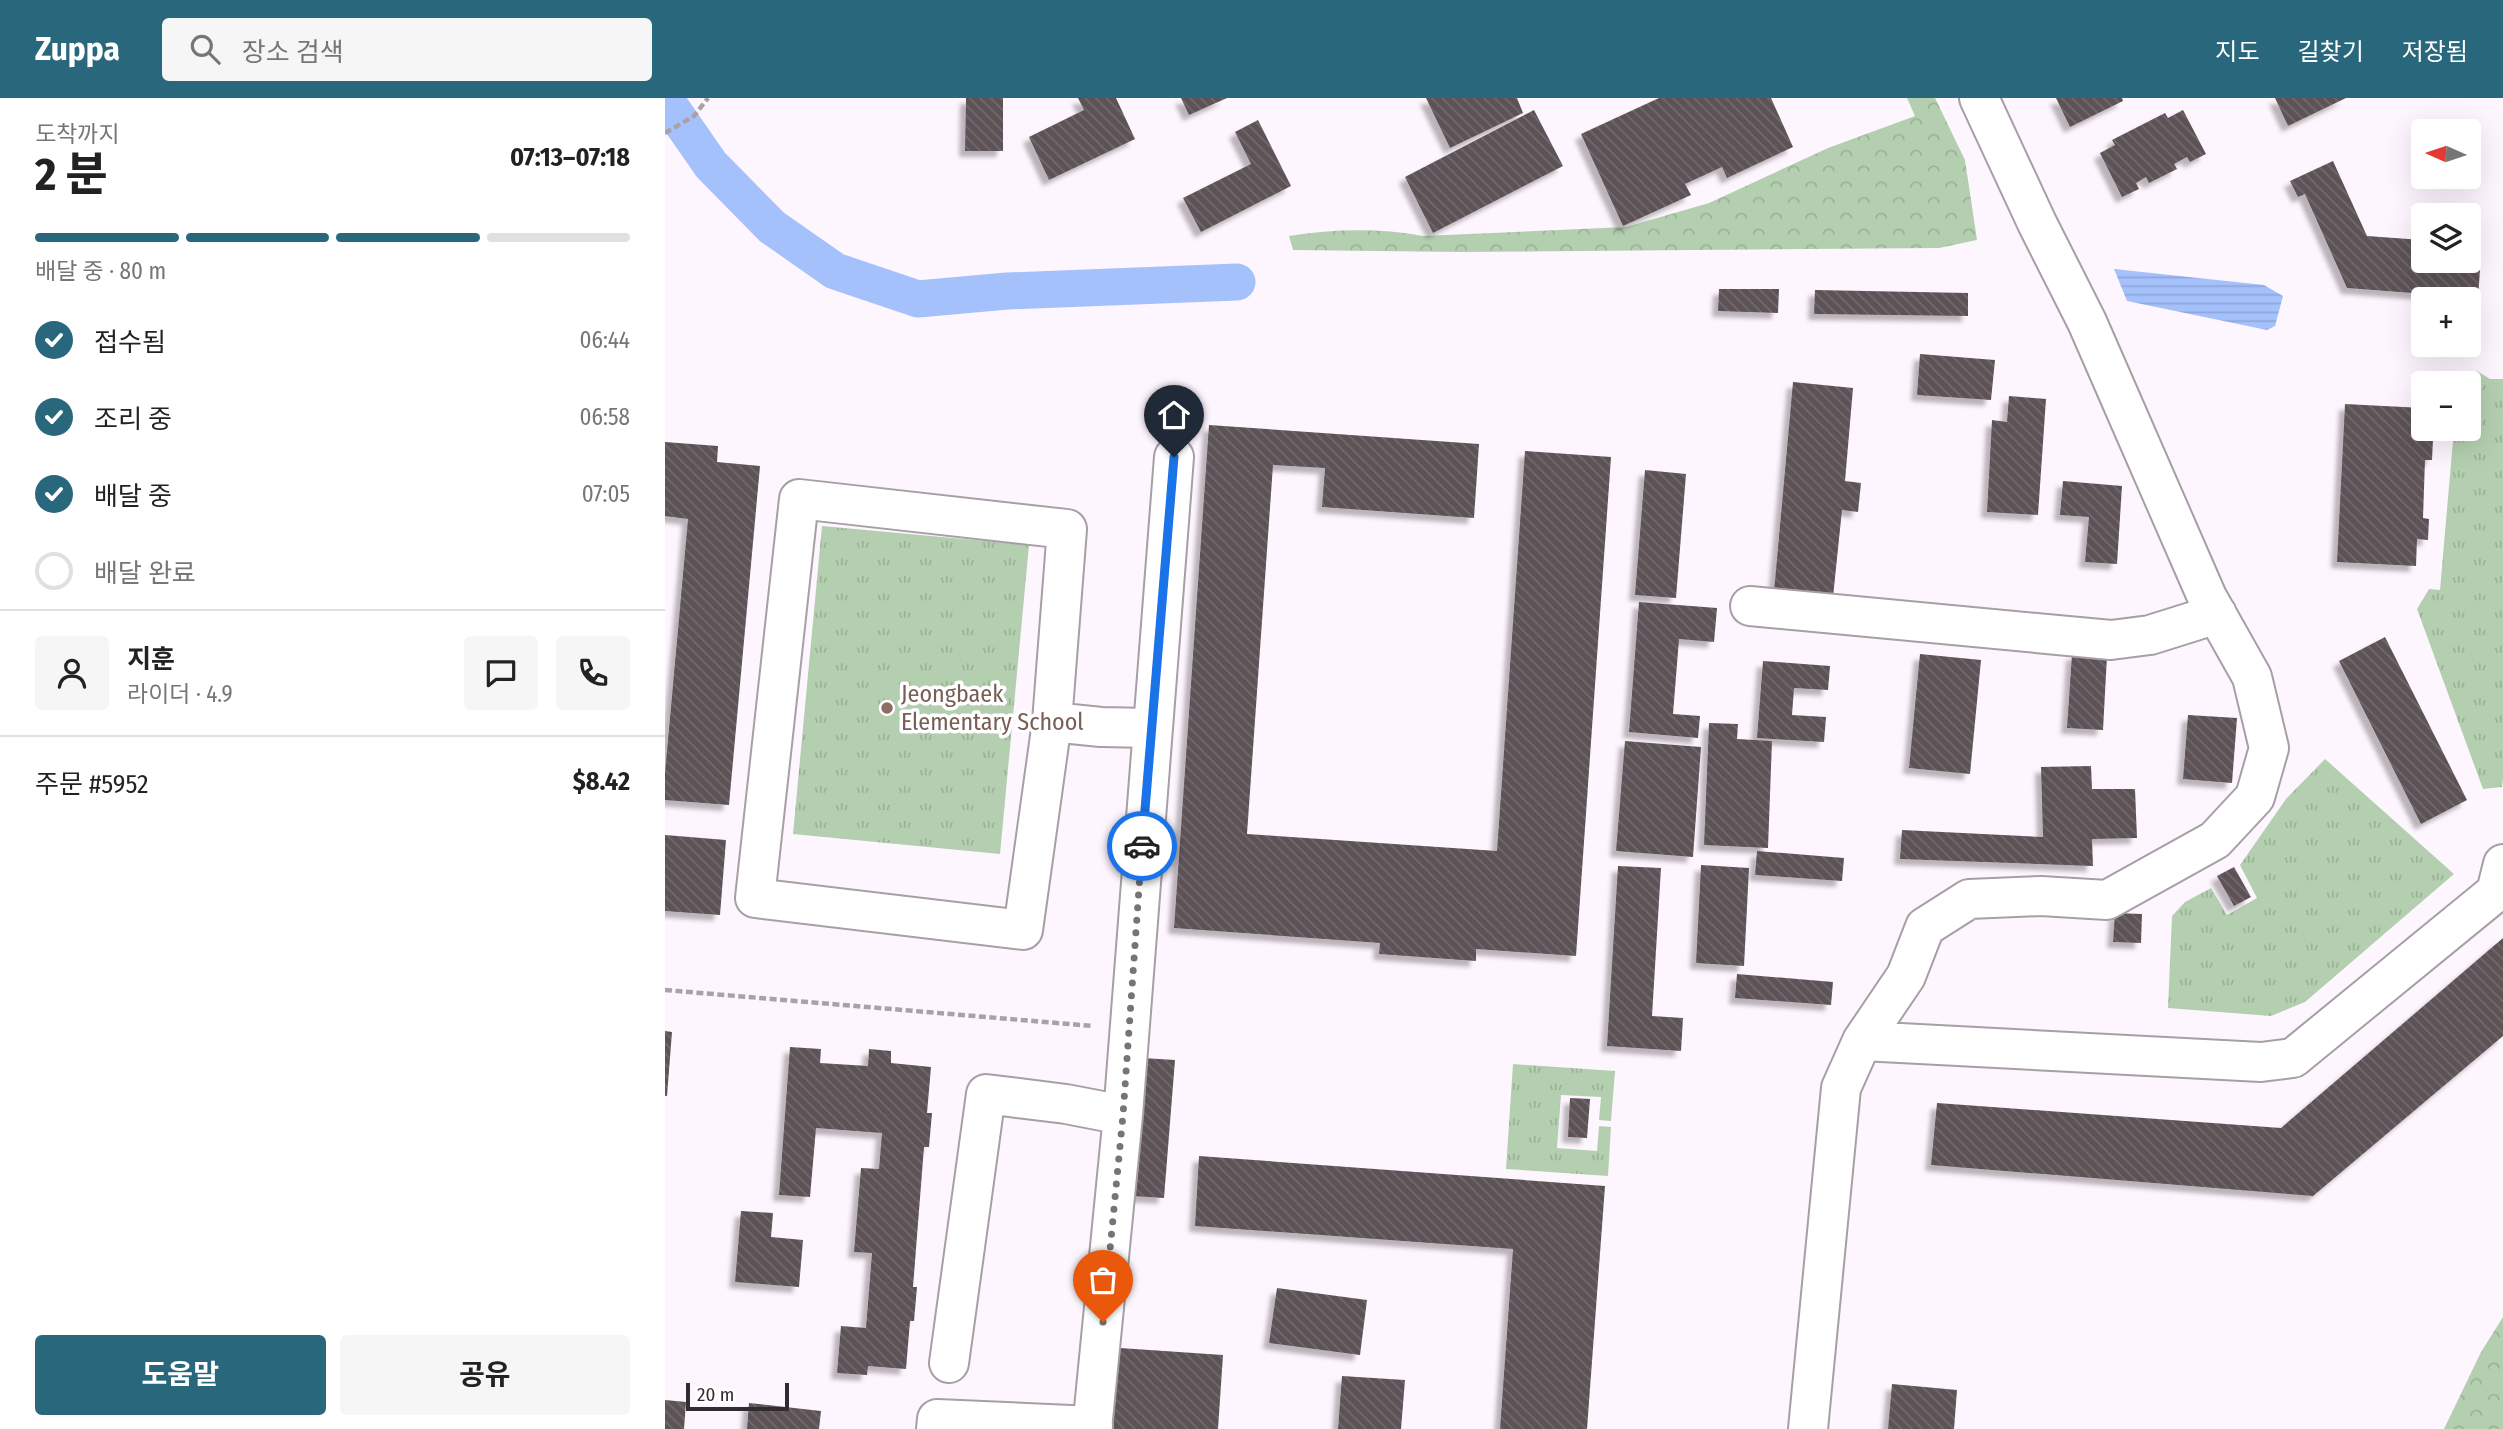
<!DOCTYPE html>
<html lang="ko">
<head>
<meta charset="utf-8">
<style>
	:root { --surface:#fff; --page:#f6f6f6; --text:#222; --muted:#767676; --line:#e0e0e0; --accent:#28677c }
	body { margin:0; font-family:"Fira Sans Condensed","Noto Sans KR",sans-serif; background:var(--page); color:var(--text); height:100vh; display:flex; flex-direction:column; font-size:26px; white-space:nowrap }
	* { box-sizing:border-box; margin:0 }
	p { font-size:23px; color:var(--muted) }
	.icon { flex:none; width:38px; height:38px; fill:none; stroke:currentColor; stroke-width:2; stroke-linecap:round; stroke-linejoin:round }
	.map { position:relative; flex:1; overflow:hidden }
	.side { display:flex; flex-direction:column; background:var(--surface); width:665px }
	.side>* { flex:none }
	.needle { width:46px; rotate:273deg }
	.tools { position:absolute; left:1746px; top:21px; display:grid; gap:14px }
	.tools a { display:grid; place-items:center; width:70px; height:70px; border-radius:7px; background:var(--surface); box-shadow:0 7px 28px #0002; font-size:35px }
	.scale { position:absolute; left:21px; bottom:18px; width:103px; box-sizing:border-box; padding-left:7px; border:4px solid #302c2f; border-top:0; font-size:19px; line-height:24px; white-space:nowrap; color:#302c2f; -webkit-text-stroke:5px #fff; paint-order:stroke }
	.pin { position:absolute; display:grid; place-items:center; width:60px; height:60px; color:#fff; margin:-72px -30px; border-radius:50% 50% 50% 0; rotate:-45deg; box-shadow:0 0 7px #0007 }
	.pin .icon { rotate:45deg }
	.courier { position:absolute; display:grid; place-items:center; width:70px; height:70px; margin:-35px; border:5px solid #1a73e8; border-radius:50%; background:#fff; color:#222; box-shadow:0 2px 9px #0007 }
	.headline em { font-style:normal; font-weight:700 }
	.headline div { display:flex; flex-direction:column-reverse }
	.headline { display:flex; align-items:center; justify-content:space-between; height:119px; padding:0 35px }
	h1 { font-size:46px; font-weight:700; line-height:52px }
	.bar { display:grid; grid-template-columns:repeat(4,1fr); gap:10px 7px; align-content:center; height:84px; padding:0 35px }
	.bar i { height:9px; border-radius:5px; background:var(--line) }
	.bar .active { background:var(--accent) }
	.bar p { grid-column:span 4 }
	.line { display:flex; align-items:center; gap:18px; padding:0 35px; border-top:2px solid var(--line) }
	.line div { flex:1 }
	.round { display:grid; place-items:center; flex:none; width:74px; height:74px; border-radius:7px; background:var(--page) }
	ol { padding:0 35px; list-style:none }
	li { display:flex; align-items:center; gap:21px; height:77px }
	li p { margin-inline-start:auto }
	li .icon { padding:7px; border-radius:50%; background:var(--accent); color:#fff; stroke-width:4 }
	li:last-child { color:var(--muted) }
	li i { width:38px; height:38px; border:4px solid var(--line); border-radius:50% }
	.cta { display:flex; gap:14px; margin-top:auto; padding:14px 35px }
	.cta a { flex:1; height:80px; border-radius:7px; background:var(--accent); color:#fff; font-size:28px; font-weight:700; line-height:80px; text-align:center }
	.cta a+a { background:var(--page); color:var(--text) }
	header { display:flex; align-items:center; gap:42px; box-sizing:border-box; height:98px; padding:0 35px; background:var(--accent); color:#fff }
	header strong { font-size:33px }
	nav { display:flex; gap:38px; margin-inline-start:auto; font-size:24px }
	.search { width:490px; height:63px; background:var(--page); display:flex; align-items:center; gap:18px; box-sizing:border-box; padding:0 24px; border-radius:7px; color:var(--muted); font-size:26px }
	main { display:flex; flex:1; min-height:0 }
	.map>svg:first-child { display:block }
	.grass { fill:url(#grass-tufts) }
	.forest { fill:url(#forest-crowns) }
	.water { fill:url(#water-rules) }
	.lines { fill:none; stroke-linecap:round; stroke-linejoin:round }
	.canal { stroke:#a5c1fc; stroke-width:37 }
	.building { fill:url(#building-back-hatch); filter:url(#shadow) }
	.minor-casing { stroke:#a79ea6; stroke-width:42 }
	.path { stroke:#a8a2a8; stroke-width:4.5; stroke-dasharray:7 3.5; stroke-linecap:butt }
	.minor { stroke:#fff; stroke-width:38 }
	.done { stroke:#787377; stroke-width:7; stroke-dasharray:0 12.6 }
	.route { stroke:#1a73e8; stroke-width:9 }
	.education-dot { fill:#8d6e63; stroke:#fff; stroke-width:2.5 }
	.labels { text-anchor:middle; stroke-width:7; stroke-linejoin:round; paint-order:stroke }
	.education-label { font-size:24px; fill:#785e54; stroke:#fff; text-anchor:start }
</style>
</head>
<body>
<header>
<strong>Zuppa</strong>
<div class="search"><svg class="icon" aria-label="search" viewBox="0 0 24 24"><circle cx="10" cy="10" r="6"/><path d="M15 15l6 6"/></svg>장소 검색</div>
<nav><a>지도</a><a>길찾기</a><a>저장됨</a></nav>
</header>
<main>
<section class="side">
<div class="headline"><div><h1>2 분</h1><p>도착까지</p></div><em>07:13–07:18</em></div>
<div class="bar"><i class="active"></i><i class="active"></i><i class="active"></i><i></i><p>배달 중 · 80 m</p></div>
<ol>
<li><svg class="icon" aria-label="check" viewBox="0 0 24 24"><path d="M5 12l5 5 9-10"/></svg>접수됨<p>06:44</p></li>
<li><svg class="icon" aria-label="check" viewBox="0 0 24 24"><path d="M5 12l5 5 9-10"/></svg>조리 중<p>06:58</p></li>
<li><svg class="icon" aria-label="check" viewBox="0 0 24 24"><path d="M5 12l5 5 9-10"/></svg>배달 중<p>07:05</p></li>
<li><i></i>배달 완료</li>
</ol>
<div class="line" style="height:126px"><a class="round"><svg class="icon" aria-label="person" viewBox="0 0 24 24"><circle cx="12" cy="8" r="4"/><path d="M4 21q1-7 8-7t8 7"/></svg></a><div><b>지훈</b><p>라이더 · 4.9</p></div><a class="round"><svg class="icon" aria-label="chat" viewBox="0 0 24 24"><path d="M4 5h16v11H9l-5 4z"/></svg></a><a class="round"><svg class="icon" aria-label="phone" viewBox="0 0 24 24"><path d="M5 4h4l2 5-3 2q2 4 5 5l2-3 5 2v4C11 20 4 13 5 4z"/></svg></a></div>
<div class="line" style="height:91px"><div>주문 #5952</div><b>$8.42</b></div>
<div class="cta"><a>도움말</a><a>공유</a></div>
</section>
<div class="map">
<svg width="1838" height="1331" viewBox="0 0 1838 1331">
	<defs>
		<pattern id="grass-tufts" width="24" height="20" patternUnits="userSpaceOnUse" patternTransform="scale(1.75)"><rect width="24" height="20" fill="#b4cfaf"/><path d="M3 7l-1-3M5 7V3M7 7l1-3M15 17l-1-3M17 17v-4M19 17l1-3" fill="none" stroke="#9bb297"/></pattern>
		<pattern id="forest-crowns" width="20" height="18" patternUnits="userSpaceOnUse" patternTransform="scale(1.75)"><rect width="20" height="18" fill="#b4cfaf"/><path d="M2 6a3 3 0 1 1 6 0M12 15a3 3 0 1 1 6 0" fill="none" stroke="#9bb297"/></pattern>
		<pattern id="water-rules" width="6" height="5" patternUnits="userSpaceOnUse" patternTransform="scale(1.75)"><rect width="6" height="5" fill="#a5c1fc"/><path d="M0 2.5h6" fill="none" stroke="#8ea6d8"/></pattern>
		<pattern id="building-back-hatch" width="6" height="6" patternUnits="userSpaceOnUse" patternTransform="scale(1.75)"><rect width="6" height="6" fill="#5d5357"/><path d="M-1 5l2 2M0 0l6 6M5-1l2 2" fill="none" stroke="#71696c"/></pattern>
		<filter id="shadow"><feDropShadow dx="-6" dy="6" stdDeviation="2" flood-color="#0004"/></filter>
	</defs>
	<rect width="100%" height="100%" fill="#fef6fe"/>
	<path class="grass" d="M1812,273L1825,281H1838V680L1837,689L1818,691L1752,511L1764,491L1775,492L1789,331H1804V285H1793V283Z
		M157,428L364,447L335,756L128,736Z
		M1660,661L1789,776L1640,904L1606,918L1503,910L1507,818L1520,804L1546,790L1562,817L1592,800L1575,767L1621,701Z
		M848,966L950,973L946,1023L934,1022L936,999L896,997L892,1050L932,1053L934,1028L946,1029L943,1078L841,1071Z"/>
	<path class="forest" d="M1242,0H1270L1300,62L1312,142L1274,150L797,154L628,152L624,138C669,131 713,130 758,138L961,129L1044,105L1163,50L1250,18Z
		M1838,1219V1331H1779L1816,1254Z"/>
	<path class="water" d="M1449,171L1599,187L1618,198L1610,228L1602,232L1462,203Z"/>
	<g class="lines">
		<path class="canal" d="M0,1L46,67L107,129L170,173L253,201L342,193L572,184"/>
	</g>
	<path class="building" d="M301,0H338V53H300Z
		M413,0H451L470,41L384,82L364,39L419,12Z
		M516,0H562L524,17Z
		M761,0H852L858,15L785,50Z
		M994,0H1106L1128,49L1062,80L1057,69L1020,86L1026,97L958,128L916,36Z
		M1391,0H1457L1458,3L1405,29Z
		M1610,0H1681L1623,28Z
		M869,12L898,68L768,135L740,79Z
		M1518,12L1541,56L1525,64L1522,59L1509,66L1512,71L1484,85L1481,79L1471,85L1474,91L1457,99L1435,55L1450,47L1447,42L1500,15L1503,20Z
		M593,22L626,88L536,134L518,100L586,66L570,34Z
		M1668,63L1702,138L1757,142L1756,153H1759V163H1804V156L1816,157L1813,200L1682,190L1640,96L1633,99L1625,83Z
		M1054,191H1114L1113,215L1053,213Z
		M1150,192L1303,195V218L1149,216Z
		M1255,256L1330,262L1326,302L1252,297Z
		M1128,284L1188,290L1180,383L1196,385L1193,414L1177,412L1168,499L1109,494Z
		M1344,298L1381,301L1373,417L1322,414L1327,322L1342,324Z
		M1680,306L1758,310L1757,340L1768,341L1767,362H1760L1758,420L1764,421L1763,442L1752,441L1751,468L1672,464Z
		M544,327L814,346L809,420L657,409L660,370L608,367L582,736L832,753L860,353L946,359L911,858L811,851V863L714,856L715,845L509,830Z
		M0,344L53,348L52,364L95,368L64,707L0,702V675L23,421L0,418Z
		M980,372L1021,376L1011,500L970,497Z
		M1398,383L1457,388L1452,466L1420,464L1424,419L1395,417Z
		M974,504L1052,510L1049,544L1014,541L1008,616L1035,618L1033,640L964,634Z
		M1720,539L1802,702L1756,726L1674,563Z
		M1255,556L1316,562L1305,676L1244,670Z
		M1407,556L1442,558L1438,632L1402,630Z
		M1098,563L1165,568L1163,592L1129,590L1127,617L1161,619L1159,644L1092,640Z
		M1523,617L1572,620L1567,685L1518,681Z
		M1044,625L1073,626L1072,641L1107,643L1103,750L1039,747Z
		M960,643L1036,649L1028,759L951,753Z
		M1426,668L1427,691H1470L1472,740L1427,741L1428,768L1235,761L1237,732L1378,739L1376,669Z
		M0,737L61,742L55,817L0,813Z
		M1092,753L1179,760L1177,783L1090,777Z
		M1036,767L1084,770L1079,868L1031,865Z
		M953,768L996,770L987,918L1018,920L1016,953L942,948Z
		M1569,769L1586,799L1569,808L1552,778Z
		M1450,815L1477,816L1476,845L1448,844Z
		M1838,840V938L1648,1098L1266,1067L1272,1005L1616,1030Z
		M1072,876L1168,884L1166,907L1070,900Z
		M0,933L7,934L2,998H0Z
		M125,949L156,951L155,965L203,968L204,951L226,953V965L266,969L262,1015H267L264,1049H259L248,1189H252L249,1223H245L241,1271L203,1268L202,1277L172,1275L176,1228L201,1230L207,1155L189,1154L196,1070L214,1071L217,1035L151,1030L145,1099L114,1097Z
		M478,960L510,962L499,1100L468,1098Z
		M905,1000L925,1001L922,1040L903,1039Z
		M534,1058L940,1088L922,1331H835L848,1151L530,1128Z
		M76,1113L108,1115L106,1139L138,1142L134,1189L70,1184Z
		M612,1190L702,1202L695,1257L604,1245Z
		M455,1250L558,1257L553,1331H448Z
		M677,1278L740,1282L736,1331H673Z
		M1227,1286L1292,1292L1289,1331H1223Z
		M0,1302L21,1304L19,1331H0Z
		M84,1305L156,1313L154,1331H82Z"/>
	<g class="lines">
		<defs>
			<path id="minor" d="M1085,508L1446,542L1485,537L1552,516
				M387,624L402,431L134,401L90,800L358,832L387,624L436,629L486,630
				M1197,943L1596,964L1628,960L1831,794L1838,766
				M284,1265L321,996L401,1006L458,1017
				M271,1331L272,1321L428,1328
				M427,1331L458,1017L509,359
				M1143,1331L1176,990L1197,943L1241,878L1260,829L1304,801L1376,798L1442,802L1550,742L1590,699L1604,650L1587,579L1542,499L1422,224L1372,125L1314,0"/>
		</defs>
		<use href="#minor" class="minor-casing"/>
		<path class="path" d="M0,35L29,18L43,0
			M0,892L428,928"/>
		<use href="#minor" class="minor"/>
	</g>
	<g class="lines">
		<path class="done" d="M438,1224L458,1017L477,748"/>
		<path class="route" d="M477,748L509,359"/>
	</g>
	<circle class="education-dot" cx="222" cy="610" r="7"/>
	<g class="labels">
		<g class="education-label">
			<text x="236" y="604">Jeongbaek<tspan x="236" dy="28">Elementary School</tspan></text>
		</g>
	</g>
</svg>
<div class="tools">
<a><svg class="needle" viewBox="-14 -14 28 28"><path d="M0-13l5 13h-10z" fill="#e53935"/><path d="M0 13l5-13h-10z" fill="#767676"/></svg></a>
<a><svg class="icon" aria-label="layers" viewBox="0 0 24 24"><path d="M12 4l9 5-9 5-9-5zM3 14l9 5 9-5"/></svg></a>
<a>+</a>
<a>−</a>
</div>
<div class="scale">20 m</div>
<div class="pin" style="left:438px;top:1224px;background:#ea580c"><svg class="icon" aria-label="bag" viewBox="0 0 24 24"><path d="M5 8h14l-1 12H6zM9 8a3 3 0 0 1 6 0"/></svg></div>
<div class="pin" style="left:509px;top:359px;background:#1f2937"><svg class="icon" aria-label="home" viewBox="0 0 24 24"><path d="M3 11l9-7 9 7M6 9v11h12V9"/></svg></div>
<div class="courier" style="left:477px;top:748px"><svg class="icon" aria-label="car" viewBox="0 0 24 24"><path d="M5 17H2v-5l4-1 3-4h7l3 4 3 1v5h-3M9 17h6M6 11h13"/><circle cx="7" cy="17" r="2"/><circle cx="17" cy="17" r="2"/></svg></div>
</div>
</main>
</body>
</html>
